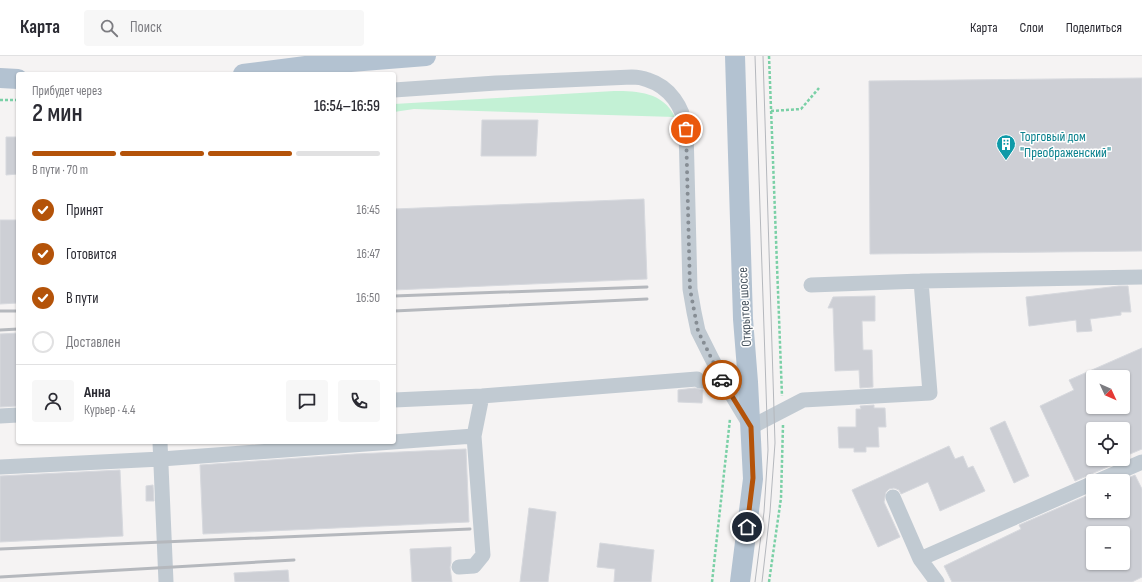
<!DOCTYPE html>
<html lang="ru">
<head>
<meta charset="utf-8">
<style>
	:root { --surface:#fff; --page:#f7f7f7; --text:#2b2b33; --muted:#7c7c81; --line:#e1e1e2; --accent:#b45309 }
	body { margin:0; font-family:"Sofia Sans Condensed",sans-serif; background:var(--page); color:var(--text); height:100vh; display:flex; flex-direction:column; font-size:15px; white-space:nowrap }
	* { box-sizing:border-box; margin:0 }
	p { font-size:13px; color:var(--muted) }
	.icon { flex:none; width:22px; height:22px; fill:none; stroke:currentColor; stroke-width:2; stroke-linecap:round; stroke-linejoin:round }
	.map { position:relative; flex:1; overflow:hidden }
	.details { position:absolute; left:16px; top:16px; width:380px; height:372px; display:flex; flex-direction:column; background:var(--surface); border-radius:4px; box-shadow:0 1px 3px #0004 }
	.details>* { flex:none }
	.needle { width:26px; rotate:134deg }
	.tools { position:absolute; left:1086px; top:314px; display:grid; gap:8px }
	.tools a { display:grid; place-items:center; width:44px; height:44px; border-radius:4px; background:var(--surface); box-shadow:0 1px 3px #0004; font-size:20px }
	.pin { position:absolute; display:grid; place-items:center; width:34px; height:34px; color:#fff; margin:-17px; border:2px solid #fff; border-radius:50%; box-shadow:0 1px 4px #0007 }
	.courier { position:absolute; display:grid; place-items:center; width:40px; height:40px; margin:-20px; border:3px solid #b45309; border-radius:50%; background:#fff; color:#222; box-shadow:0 1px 5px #0007 }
	.head em { font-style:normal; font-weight:600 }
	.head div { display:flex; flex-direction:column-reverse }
	.head { display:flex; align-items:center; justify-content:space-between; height:68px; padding:0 16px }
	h1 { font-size:26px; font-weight:600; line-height:30px }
	.bar { display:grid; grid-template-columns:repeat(4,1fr); gap:6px 4px; align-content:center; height:48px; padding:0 16px }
	.bar i { height:5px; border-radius:3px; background:var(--line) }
	.bar .on { background:var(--accent) }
	.bar p { grid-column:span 4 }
	.line { display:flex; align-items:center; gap:10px; padding:0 16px; border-top:1px solid var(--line) }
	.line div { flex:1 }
	.round { display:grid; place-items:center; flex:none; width:42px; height:42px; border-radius:4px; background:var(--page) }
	ol { padding:0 16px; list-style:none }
	li { display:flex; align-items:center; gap:12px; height:44px }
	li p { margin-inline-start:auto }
	li .icon { padding:4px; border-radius:50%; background:var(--accent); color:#fff; stroke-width:4 }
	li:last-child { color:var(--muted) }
	li i { width:22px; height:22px; border:2px solid var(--line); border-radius:50% }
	header { display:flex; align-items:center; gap:24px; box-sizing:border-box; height:56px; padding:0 20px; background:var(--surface); border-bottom:1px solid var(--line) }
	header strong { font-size:19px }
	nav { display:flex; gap:22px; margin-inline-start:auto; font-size:14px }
	.search { width:280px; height:36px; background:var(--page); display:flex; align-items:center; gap:10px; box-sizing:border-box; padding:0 14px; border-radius:4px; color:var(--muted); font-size:15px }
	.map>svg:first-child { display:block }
	.green { fill:#c3f1d5 }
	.building { fill:#cdcfd5; stroke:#d7d9de; fill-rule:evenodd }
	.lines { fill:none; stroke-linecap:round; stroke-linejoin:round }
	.path { stroke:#7ad0a6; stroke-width:2.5; stroke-dasharray:3 2; stroke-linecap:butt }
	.minor { stroke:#c1cad2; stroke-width:15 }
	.major { stroke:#b3c2d1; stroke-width:20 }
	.tram { stroke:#b5b8bd; stroke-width:1 }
	.rail { stroke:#b5b8bd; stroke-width:3 }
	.done { stroke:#868d94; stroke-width:4; stroke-dasharray:0 7.2 }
	.route { stroke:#b45309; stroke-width:5 }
	.labels { text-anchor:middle; stroke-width:3; stroke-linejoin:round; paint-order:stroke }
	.culture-label { font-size:14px; fill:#0d838f; stroke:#fff; text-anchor:start }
	.street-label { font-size:14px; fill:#4a5661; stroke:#fff }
</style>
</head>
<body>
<header>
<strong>Карта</strong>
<div class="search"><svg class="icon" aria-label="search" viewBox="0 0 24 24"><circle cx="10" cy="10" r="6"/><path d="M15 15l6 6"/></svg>Поиск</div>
<nav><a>Карта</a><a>Слои</a><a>Поделиться</a></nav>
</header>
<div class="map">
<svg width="1142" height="526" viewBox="0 0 1142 526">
	<rect width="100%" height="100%" fill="#f5f3f3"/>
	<path class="green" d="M614,35C638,35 663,36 675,61L414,53L394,56V48Z"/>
	<path class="building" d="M1142,22V195L870,198L869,25Z
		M482,64H538L536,100H481Z
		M6,81H18V118L6,119Z
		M644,143L647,223L394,234V153Z
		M0,164H18V247L0,248Z
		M1119,230H1128L1131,256H1121V259L1090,263L1092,275L1077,276L1076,264L1029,270L1026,241Z
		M875,240V265H862L863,294H872L873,331L860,332L859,314L835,315L833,252H828L833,241Z
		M18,277V350L0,351V278Z
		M1142,292V393L1123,401V373H1093V403H1126L1075,425L1040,350L1074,334L1069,324ZM1093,321H1123V351H1093Z
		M695,332L703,334L702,347L678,346V334Z
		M874,349V352H885L886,371H878L879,391H866V396H854V392H839L838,371H856V353H861L860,350Z
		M1005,365L1029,420L1014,427L990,372Z
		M949,390L955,403L963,400L968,412L973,410L985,435L940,455L928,426L901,438L899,434L894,432L889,433L886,436L884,446L900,481L878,491L852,434Z
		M466,393L469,466L203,478L200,409L355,398Z
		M120,414L123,480L0,486V420Z
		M1135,419L1142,433V521L1132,526H952L944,510L1021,473L1019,469L1093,437V455H1123V425H1121ZM1093,477H1123V507H1093Z
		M153,429L154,445H146V430Z
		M529,452L556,456L548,526H520Z
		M600,487L654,494L651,526H614L615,513L597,511Z
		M451,491V507L450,511L452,526H412L410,493Z
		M288,514L289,526H235L234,517Z"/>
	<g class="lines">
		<path class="path" d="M769,0L782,340
			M0,44H18
			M771,55L801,53L819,32
			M712,526L730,363
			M769,526L781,442L783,369"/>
		<path class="minor" d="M394,34L496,27L632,21C637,21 643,22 648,24C670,31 683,51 686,73L690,233L694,256L698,275L711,301L724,326L751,371L803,344L930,337L921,225
			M811,229L921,225L1142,221
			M394,344L482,340L697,323L700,325L748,326
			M0,360L18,359
			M160,386L166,526
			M0,411L161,403L474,380
			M1098,425L1142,406
			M893,441L920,503
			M459,511L474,510L483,499L474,380L482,340
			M937,526L920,503L1093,427"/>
		<path class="major" d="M735,0L743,263L748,326L753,423L740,526
			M243,18L313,9L426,0
			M0,22L18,23"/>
		<path class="tram" d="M755,526L764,456L768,394L755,0
			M762,526L770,456L775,387L763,0"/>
		<path class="rail" d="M394,240L647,231
			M0,255H18
			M394,255L647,243
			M0,274L18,273
			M0,493L470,473
			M0,521L294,504"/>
	</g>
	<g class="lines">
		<path class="done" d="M686,73L690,233L698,275L722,324"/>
		<path class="route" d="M722,324L751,371L753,422L747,471"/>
	</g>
	<defs>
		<symbol id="building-pin" viewBox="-11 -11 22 30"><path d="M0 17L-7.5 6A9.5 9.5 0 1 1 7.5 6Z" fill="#0f9aa8" stroke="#fff"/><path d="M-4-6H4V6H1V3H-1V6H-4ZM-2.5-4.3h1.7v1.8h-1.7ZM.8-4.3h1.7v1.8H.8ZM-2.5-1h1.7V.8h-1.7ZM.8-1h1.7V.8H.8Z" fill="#fff"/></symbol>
	</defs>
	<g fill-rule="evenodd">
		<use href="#building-pin" x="995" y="77" width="22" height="30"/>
	</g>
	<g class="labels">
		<g class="culture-label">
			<text x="1020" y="85">Торговый дом<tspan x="1020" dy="16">"Преображенский"</tspan></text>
		</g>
		<g class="street-label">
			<text transform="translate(744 251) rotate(-93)" y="5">Открытое шоссе</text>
		</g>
	</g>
</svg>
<div class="tools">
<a><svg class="needle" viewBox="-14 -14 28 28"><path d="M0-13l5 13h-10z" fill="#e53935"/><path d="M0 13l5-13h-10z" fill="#7c7c81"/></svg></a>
<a><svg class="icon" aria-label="locate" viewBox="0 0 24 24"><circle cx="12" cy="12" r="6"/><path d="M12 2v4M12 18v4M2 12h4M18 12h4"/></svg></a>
<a>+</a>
<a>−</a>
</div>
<div class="pin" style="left:686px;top:73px;background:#ea580c"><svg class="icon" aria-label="bag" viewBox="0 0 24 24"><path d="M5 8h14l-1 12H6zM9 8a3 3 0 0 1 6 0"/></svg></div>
<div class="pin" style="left:747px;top:471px;background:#1f2937"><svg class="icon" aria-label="home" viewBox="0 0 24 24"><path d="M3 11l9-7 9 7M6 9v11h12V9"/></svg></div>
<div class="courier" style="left:722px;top:324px"><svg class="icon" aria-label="car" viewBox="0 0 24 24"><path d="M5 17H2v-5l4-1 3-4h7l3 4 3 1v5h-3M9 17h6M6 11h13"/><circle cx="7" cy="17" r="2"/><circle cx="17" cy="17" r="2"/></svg></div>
<section class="details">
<div class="head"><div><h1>2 мин</h1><p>Прибудет через</p></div><em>16:54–16:59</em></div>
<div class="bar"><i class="on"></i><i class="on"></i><i class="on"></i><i></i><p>В пути · 70 m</p></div>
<ol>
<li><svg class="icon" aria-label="check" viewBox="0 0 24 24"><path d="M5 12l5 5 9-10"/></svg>Принят<p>16:45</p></li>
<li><svg class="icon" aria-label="check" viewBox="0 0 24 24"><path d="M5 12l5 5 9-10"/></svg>Готовится<p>16:47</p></li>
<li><svg class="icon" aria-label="check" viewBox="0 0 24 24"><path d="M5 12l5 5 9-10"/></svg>В пути<p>16:50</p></li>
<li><i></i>Доставлен</li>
</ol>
<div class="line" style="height:72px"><a class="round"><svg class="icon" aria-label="person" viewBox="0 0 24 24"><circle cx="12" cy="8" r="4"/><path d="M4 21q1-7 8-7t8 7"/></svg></a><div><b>Анна</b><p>Курьер · 4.4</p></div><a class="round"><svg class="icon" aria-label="chat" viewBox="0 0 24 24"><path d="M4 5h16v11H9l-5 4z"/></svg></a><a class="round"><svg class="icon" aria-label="phone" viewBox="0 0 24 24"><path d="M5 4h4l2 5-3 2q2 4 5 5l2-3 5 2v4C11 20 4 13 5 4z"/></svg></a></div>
</section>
</div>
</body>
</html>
